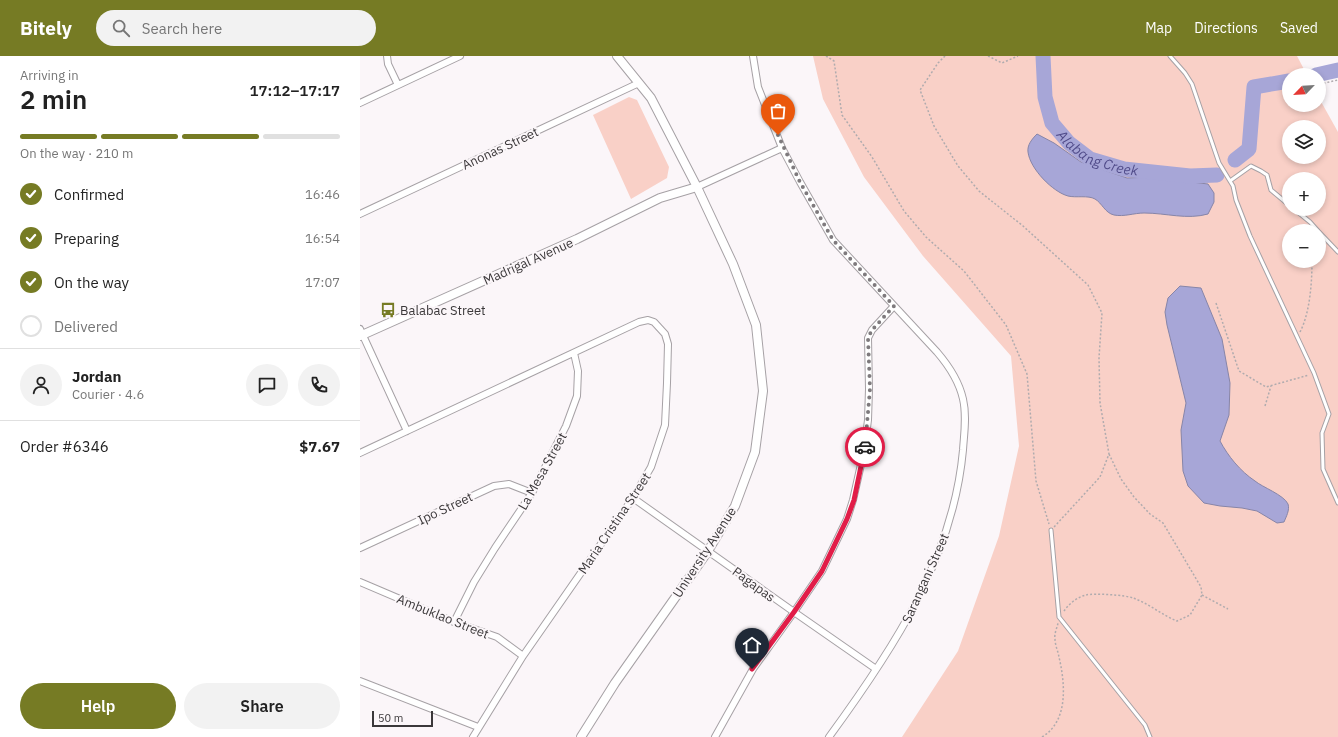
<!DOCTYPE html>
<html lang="en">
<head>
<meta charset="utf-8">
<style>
	:root { --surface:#fff; --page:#f2f2f2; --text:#222; --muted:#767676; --line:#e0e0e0; --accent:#767b24 }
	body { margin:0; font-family:"IBM Plex Sans",sans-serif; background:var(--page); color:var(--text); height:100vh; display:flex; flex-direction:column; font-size:15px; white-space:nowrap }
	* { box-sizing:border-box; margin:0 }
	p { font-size:13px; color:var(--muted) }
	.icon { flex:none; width:22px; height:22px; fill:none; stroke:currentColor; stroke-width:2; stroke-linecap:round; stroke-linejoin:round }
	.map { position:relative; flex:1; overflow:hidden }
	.sheet { display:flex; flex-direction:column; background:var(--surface); width:360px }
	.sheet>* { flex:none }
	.needle { width:26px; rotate:245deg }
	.fabs { position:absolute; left:922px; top:12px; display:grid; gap:8px }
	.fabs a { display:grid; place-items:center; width:44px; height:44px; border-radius:50%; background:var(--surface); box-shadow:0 2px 6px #0003; font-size:20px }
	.scale { position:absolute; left:12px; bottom:10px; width:61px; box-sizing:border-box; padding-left:4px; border:2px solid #3b383a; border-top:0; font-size:11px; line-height:14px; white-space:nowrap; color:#3b383a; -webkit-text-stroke:3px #fbf6f9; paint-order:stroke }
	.pin { position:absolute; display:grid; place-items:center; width:34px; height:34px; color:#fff; margin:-41px -17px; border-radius:50% 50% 50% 0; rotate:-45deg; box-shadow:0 0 4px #0007 }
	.pin .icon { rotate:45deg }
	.courier { position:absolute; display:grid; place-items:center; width:40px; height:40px; margin:-20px; border:3px solid #e11d48; border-radius:50%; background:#fff; color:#222; box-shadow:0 1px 5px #0007 }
	.headline em { font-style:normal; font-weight:600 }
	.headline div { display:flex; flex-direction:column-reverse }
	.headline { display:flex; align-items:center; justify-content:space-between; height:68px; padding:0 20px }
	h1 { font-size:26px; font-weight:600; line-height:30px }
	.bar { display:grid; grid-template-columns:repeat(4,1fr); gap:6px 4px; align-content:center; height:48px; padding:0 20px }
	.bar i { height:5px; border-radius:3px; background:var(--line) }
	.bar .selected { background:var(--accent) }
	.bar p { grid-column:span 4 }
	.line { display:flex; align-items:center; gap:10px; padding:0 20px; border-top:1px solid var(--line) }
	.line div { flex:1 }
	.round { display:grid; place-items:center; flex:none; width:42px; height:42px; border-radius:21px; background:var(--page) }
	ol { padding:0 20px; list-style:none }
	li { display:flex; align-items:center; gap:12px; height:44px }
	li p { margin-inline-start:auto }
	li .icon { padding:4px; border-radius:50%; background:var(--accent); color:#fff; stroke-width:4 }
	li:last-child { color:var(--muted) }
	li i { width:22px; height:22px; border:2px solid var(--line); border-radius:50% }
	.primary-button { display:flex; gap:8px; margin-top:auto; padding:8px 20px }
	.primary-button a { flex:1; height:46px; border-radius:24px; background:var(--accent); color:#fff; font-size:16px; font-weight:600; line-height:46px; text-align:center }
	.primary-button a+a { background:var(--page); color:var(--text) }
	header { display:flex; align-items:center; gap:24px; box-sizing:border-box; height:56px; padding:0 20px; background:var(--accent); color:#fff }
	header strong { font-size:19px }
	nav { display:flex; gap:22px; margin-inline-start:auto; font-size:14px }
	.search { width:280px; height:36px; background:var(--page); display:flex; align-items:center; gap:10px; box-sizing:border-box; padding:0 14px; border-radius:22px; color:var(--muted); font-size:15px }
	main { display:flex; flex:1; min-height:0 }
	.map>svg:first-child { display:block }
	.green { fill:#f9d0c7; fill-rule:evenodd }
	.water { fill:#a7a6d7; stroke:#8785a8 }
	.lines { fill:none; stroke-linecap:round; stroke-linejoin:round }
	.river { stroke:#a7a6d7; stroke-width:15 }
	.service-casing { stroke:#a6a1a5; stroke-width:5 }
	.minor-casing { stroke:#a6a1a5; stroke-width:8 }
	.tertiary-casing { stroke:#a6a1a5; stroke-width:10 }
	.path { stroke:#b0abae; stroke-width:1.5; stroke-dasharray:2 2; stroke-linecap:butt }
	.service { stroke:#fff; stroke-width:3 }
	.minor { stroke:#fff; stroke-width:6 }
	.tertiary { stroke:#fff; stroke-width:8 }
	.done { stroke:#7e7a7d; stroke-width:4; stroke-dasharray:0 7.2 }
	.route { stroke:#e11d48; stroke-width:5 }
	.labels { text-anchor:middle; stroke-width:4; stroke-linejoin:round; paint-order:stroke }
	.street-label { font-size:13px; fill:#3b383a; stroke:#fbf6f9 }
	.poi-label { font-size:13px; fill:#3b383a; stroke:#fbf6f9; text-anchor:start }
	.water-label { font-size:14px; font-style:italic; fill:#514c8a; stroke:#fbf6f9 }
</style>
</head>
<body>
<header>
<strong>Bitely</strong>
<div class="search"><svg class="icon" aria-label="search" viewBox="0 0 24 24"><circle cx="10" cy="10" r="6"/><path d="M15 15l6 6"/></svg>Search here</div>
<nav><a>Map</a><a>Directions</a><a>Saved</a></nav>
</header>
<main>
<section class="sheet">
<div class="headline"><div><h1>2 min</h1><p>Arriving in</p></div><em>17:12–17:17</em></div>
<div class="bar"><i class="selected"></i><i class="selected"></i><i class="selected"></i><i></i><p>On the way · 210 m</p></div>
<ol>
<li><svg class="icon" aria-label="check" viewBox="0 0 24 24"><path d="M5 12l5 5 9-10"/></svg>Confirmed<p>16:46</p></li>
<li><svg class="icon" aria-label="check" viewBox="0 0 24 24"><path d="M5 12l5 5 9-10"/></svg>Preparing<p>16:54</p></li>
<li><svg class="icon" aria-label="check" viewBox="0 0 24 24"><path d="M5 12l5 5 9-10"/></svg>On the way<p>17:07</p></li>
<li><i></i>Delivered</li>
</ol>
<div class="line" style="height:72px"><a class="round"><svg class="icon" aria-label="person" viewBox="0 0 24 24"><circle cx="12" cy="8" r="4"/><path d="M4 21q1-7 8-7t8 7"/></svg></a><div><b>Jordan</b><p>Courier · 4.6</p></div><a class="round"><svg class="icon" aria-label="chat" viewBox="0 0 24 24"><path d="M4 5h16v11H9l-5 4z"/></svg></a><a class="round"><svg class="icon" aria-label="phone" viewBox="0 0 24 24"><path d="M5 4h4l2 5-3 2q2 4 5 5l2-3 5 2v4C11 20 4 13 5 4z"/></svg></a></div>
<div class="line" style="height:52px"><div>Order #6346</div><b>$7.67</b></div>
<div class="primary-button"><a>Help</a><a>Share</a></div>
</section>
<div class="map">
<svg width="978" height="681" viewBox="0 0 978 681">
	<rect width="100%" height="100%" fill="#fbf6f9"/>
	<path class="green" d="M453,0H937L947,19H929V49H959V42L978,76V681H542L598,595L639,480L659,390L651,300L563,200L504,121L463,43ZM929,71H959V101H929ZM929,123H959V153H929ZM929,175H959V205H929Z
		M269,41L277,44L309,111L307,122L271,143L233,59Z"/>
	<path class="water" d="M677,78L694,87L721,106L767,122L790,121L848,128L854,137V146L848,158C827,164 806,157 784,157C774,157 764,161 754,159C745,157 742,147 735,143C728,139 716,142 708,140C693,136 670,113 668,96C667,89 672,83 677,78Z
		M820,230L841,232L862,283L870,327L869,359L860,385C868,400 880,415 895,425C902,431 924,439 928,448C930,454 926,461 924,466L917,467L897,455L882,452L860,450L844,447L828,430L823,415L821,374L826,347L807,269L805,256L808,242Z"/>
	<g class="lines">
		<g class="river">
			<path id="s1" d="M683,0L685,41L692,67L709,87L730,103L764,113L830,120L857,119"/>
			<path d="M956,19L978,14"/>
			<path d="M875,104L889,93L894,31L929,25"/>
		</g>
		<defs>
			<path id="service" d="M810,0L825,17L832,28L859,107L873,130L876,144L890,180L954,317L969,358L962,377L963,413L978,447
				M870,125L891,110L901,115L907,119L911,134L929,149
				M934,153L950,166L958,175
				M959,176L978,196
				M691,474L699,561L785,669L790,681"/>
			<path id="minor" d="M27,0L28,8L38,29
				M393,0L398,31L422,92L440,126L473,184L577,296C589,310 599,325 603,343C607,360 604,378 603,394C593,504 532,595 469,681
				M0,47L100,0
				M337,131L422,92
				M0,158L279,27
				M0,273L47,375
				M0,397L279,266L288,264L294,266L305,278L308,288L307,327L305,369L291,411L273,442L163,600L113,681
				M273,442L434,556L516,613
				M0,492L134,430L149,428L172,437
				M0,526L94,566L137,581L163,600
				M94,566L114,526L135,492L172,437L206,370L217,340L218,315L214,297
				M0,625L118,671
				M355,681L393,613L434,556L462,515L487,463L493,444L504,395L508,364L509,333L508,282L512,274L534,250"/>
			<path id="tertiary" d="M0,280L217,183L300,142L337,131
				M221,681L255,627L348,495L375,450L395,396L403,335L396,269L373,208L337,131L291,42L257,0"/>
		</defs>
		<use href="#service" class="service-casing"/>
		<use href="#minor" class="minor-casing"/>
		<use href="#tertiary" class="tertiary-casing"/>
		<path class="path" d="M466,0L474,5L482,59L512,101L544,155L566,181L604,215L646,269L667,318L676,425L689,468
			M585,0L578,7L560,34L574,70L598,110L619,135L663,170L728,229L742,257L739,302L740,347L749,398L740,421L694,471
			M628,0L642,7L658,0
			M962,32L960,28L978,24
			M946,170L947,175
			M856,247L879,315L906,331L949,319
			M940,276C950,257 952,226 952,205
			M905,350L911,330
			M842,539L868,553
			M704,555C709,548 717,541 726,539C733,537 766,539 773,542C788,547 802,559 817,565L830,559L842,539L841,531L803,467L790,458L774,441L761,423L749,398
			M682,681C709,665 705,627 699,601C698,595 695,589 695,583C694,578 697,572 698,567"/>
		<use href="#service" class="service"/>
		<use href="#minor" class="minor"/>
		<use href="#tertiary" class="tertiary"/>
	</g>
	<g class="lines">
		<path class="done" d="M418,79L440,126L473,184L534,250L512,274L508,282L510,333L505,391"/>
		<path class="route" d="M392,613L434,556L462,515L487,463L494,444L505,391"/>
	</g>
	<defs>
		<symbol id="bus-bare" viewBox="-9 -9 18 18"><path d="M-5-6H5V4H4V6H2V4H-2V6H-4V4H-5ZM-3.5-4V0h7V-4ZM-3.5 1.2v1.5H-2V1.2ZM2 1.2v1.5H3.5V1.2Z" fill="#767b24" stroke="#fbf6f9" stroke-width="2.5" paint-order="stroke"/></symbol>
	</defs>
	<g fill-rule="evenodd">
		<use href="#bus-bare" x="17" y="243" width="22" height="22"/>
	</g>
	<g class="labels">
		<g class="street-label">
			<text transform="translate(140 92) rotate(-25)" y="5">Anonas Street</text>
			<text transform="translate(168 205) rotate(-24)" y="5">Madrigal Avenue</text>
			<text transform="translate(182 415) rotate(-61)" y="5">La Mesa Street</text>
			<text transform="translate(85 452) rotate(-25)" y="5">Ipo Street</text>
			<text transform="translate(254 467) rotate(-56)" y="5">Maria Cristina Street</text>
			<text transform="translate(344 496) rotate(-57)" y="5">University Avenue</text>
			<text transform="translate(565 522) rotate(-66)" y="5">Sarangani Street</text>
			<text transform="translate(394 528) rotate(36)" y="5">Pagapas</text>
			<text transform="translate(83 560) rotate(22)" y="5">Ambuklao Street</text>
		</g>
		<g class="poi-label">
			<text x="40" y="259">Balabac Street</text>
		</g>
		<g class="water-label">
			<text dy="5" stroke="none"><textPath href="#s1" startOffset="125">Alabang Creek</textPath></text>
		</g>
	</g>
</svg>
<div class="fabs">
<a><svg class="needle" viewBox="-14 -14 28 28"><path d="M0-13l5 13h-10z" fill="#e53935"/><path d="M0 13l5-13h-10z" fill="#767676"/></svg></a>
<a><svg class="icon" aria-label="layers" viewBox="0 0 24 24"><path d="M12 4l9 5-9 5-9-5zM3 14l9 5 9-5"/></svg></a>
<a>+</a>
<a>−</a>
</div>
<div class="scale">50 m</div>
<div class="pin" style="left:418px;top:79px;background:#ea580c"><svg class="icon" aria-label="bag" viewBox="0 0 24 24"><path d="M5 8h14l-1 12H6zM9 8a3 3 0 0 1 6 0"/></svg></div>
<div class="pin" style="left:392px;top:613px;background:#1f2937"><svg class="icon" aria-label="home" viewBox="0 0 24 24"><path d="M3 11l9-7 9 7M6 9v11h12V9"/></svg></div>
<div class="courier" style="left:505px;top:391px"><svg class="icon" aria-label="car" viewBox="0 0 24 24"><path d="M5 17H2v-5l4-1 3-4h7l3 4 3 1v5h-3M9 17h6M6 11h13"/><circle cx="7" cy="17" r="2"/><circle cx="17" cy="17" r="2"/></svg></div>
</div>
</main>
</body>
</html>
